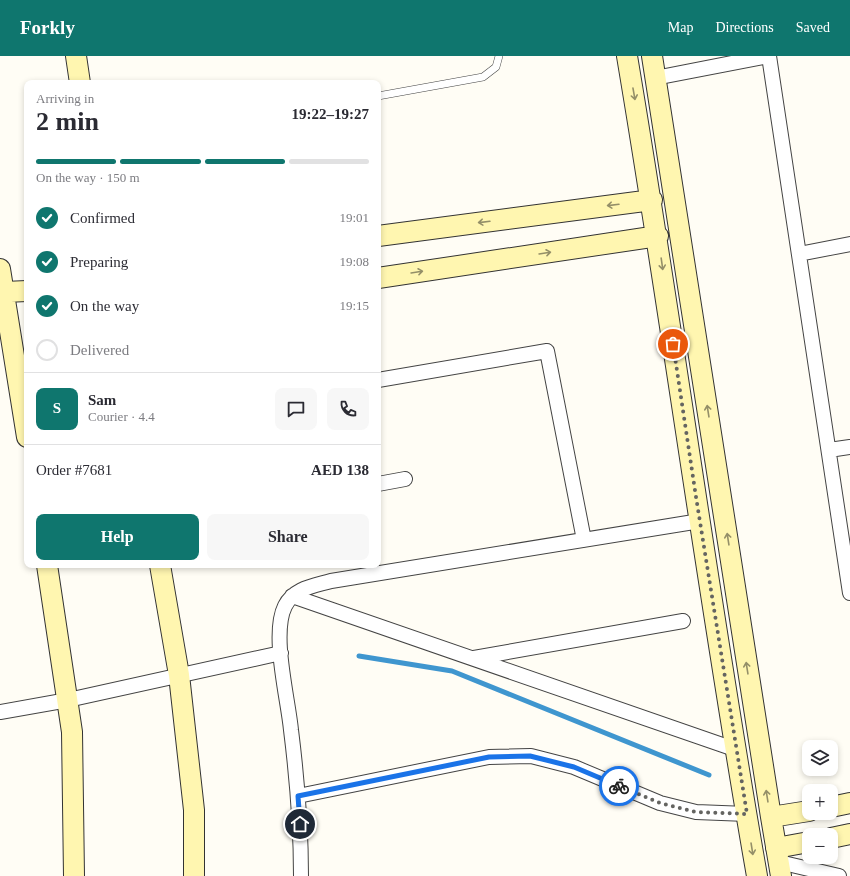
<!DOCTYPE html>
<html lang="en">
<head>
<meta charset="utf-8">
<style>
	:root { --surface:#fff; --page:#f7f7f7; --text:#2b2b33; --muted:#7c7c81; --line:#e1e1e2; --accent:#0f766e }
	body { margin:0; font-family:Georgia,serif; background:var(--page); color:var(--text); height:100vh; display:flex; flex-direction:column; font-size:15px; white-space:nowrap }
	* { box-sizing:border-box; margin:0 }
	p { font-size:13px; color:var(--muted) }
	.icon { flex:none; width:22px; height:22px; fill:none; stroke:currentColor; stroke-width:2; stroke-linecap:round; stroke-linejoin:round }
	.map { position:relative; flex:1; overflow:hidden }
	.panel { position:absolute; left:24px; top:24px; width:357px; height:488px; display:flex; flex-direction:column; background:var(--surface); border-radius:8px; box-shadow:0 2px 6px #0003 }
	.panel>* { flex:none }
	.controls { position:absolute; left:802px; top:684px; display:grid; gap:8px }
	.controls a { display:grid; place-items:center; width:36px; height:36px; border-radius:8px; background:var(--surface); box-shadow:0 2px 6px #0003; font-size:20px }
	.pin { position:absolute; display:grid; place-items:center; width:34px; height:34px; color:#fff; margin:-17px; border:2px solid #fff; border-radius:50%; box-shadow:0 1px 4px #0007 }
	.courier { position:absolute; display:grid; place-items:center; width:40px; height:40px; margin:-20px; border:3px solid #1a73e8; border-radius:50%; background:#fff; color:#222; box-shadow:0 1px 5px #0007 }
	.headline em { font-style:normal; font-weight:600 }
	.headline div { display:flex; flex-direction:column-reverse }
	.headline { display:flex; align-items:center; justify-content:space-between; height:68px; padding:0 12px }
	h1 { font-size:26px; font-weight:600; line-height:30px }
	.bar { display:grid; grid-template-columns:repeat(4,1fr); gap:6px 4px; align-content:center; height:48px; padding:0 12px }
	.bar i { height:5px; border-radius:3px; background:var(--line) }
	.bar .active { background:var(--accent) }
	.bar p { grid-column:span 4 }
	.line { display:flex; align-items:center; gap:10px; padding:0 12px; border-top:1px solid var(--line) }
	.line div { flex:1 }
	.round { display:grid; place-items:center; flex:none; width:42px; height:42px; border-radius:8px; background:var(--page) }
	ol { padding:0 12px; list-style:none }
	li { display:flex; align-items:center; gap:12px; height:44px }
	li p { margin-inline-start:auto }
	li .icon { padding:4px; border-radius:50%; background:var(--accent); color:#fff; stroke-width:4 }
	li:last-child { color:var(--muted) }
	li i { width:22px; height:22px; border:2px solid var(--line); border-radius:50% }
	.primary-button { display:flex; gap:8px; margin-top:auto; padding:8px 12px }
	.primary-button a { flex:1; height:46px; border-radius:8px; background:var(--accent); color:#fff; font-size:16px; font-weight:600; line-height:46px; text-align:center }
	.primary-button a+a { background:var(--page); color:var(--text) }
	header { display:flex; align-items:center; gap:24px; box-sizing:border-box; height:56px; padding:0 20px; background:var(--accent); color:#fff }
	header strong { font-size:19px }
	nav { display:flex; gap:22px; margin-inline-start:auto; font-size:14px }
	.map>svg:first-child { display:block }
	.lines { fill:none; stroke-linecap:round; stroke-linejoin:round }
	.stream { stroke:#3f96cf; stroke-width:5 }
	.lane-casing { stroke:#444; stroke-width:8 }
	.street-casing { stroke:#444; stroke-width:16 }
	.secondary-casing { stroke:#333; stroke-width:22 }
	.lane { stroke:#fff; stroke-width:7 }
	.street { stroke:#fff; stroke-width:14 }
	.secondary { stroke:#fff6b0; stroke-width:20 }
	.oneway { stroke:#948f68 }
	.done { stroke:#646461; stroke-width:4; stroke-dasharray:0 7.2 }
	.route { stroke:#1a73e8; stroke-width:5 }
</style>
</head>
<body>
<header>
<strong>Forkly</strong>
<nav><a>Map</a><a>Directions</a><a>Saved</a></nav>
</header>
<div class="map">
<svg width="850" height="820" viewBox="0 0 850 820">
	<rect width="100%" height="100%" fill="#fffdf5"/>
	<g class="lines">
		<path class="stream" d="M359,600L452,615L709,719"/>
		<defs>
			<path id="lane" d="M378,40L483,21L496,11L499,0"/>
			<path id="street" d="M769,0L850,537
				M655,22L768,0
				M799,198L850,188
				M378,324L547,295L584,484
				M829,394L850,391
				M378,428L405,423
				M292,540L737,694
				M474,602L683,565
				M0,656L68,644L281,597
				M298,740L489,701L531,700L574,711L660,747L696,756L747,758
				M779,806L839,820
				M301,820C301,771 297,722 291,674C288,642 271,578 285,550C294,532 314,530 331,525L700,465"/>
			<path id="secondary" d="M76,0L80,27
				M627,0C673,273 709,547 757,820
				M652,0L771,761L781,820
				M378,180L652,144
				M0,213L27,381
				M378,222L658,180
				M5,236L27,235
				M47,509L72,676L74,820
				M160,509L179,619L194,754V820
				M831,751L850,747
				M771,761L809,755
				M831,782L850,778
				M776,792L809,786"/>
		</defs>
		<use href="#lane" class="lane-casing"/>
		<use href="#street" class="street-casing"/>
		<use href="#secondary" class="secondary-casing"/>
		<use href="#lane" class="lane"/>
		<use href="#street" class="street"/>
		<use href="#secondary" class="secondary"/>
	</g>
	<defs><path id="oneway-shaft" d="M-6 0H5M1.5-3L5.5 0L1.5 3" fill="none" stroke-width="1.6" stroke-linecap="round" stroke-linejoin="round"/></defs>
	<g class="oneway">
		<use href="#oneway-shaft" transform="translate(634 38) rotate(80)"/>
		<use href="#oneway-shaft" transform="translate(613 149) rotate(173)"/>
		<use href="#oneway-shaft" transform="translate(484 166) rotate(173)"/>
		<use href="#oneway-shaft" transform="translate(545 197) rotate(-9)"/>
		<use href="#oneway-shaft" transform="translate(662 208) rotate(82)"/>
		<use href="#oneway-shaft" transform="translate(417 216) rotate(-9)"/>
		<use href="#oneway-shaft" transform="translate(708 355) rotate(-99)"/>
		<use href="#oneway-shaft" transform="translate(728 483) rotate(-99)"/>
		<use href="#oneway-shaft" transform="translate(747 612) rotate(-99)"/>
		<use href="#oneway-shaft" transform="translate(767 740) rotate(-99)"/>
		<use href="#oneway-shaft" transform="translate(752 793) rotate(81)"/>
	</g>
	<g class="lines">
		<path class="done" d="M619,730L660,747L696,756L747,758L696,441L673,288"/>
		<path class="route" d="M300,768L298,740L489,701L530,700L574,711L619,730"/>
	</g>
</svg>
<div class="controls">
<a><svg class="icon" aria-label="layers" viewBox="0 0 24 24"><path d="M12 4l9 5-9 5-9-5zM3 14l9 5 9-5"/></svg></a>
<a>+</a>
<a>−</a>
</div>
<div class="pin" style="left:673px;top:288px;background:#ea580c"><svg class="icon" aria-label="bag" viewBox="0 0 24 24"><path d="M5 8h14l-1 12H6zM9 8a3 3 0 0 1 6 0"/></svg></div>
<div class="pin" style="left:300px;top:768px;background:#1f2937"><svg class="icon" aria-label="home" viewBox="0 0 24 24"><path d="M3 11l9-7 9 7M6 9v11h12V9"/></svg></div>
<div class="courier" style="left:619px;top:730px"><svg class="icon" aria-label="bike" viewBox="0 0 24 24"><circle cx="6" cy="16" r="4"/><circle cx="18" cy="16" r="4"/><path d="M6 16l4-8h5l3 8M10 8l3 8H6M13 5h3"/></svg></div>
<section class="panel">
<div class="headline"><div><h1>2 min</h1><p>Arriving in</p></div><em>19:22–19:27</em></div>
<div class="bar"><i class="active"></i><i class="active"></i><i class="active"></i><i></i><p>On the way · 150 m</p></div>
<ol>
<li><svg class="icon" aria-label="check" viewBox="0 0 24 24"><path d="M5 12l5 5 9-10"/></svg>Confirmed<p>19:01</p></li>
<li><svg class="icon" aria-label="check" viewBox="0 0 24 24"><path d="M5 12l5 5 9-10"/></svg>Preparing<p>19:08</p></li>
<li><svg class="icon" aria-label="check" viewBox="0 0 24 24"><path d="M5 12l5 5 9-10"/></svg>On the way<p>19:15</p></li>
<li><i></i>Delivered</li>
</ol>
<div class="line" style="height:72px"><b class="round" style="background:var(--accent);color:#fff">S</b><div><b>Sam</b><p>Courier · 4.4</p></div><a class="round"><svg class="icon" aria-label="chat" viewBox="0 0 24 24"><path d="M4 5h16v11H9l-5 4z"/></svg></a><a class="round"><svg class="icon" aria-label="phone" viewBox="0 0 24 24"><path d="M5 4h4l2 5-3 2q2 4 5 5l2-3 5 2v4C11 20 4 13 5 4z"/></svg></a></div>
<div class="line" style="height:52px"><div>Order #7681</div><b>AED 138</b></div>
<div class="primary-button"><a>Help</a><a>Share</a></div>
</section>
</div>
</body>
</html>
